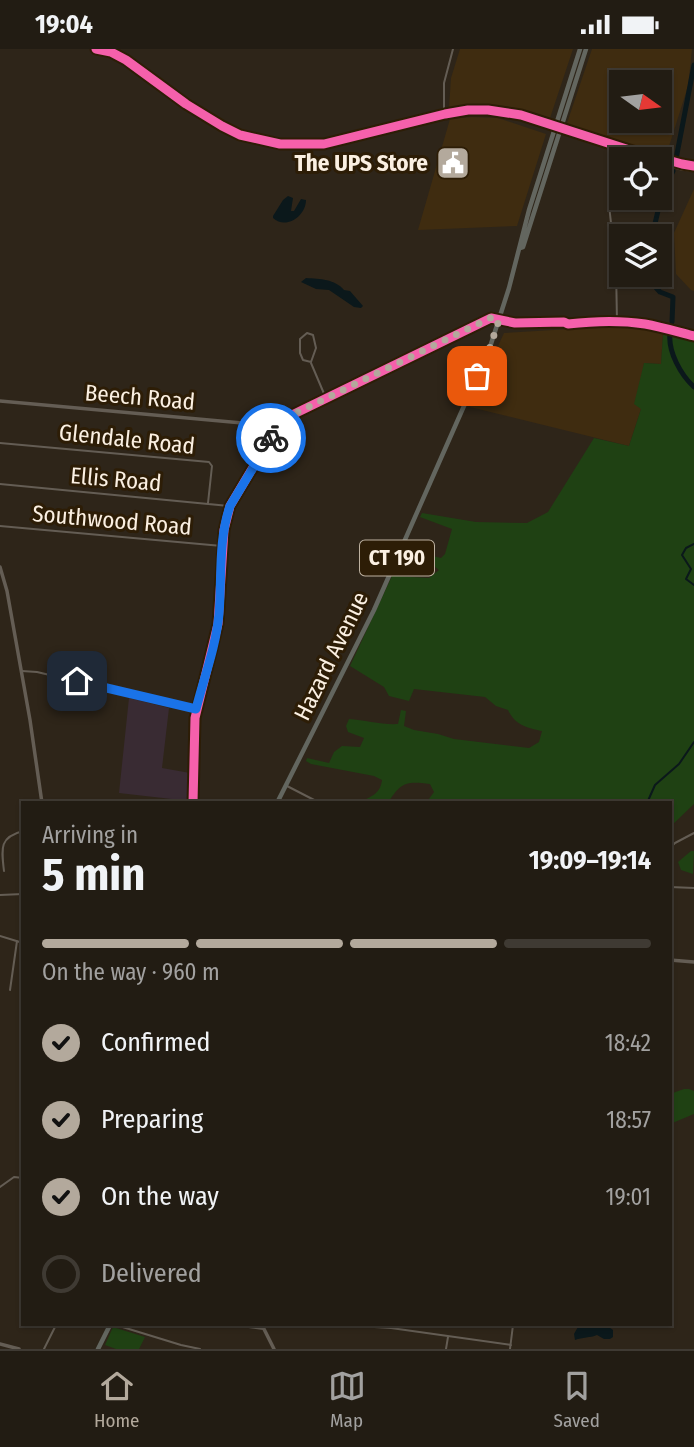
<!DOCTYPE html>
<html lang="en">
<head>
<meta charset="utf-8">
<style>
	:root { --surface:#221c13; --page:#2e2921; --text:#f1f3f6; --muted:#a2a1a0; --line:#3f3a33; --accent:#b3a99c }
	body { margin:0; font-family:"Fira Sans Condensed",sans-serif; background:var(--page); color:var(--text); height:100vh; display:flex; flex-direction:column; font-size:26px; white-space:nowrap }
	* { box-sizing:border-box; margin:0 }
	p { font-size:23px; color:var(--muted) }
	.icon { flex:none; width:38px; height:38px; fill:none; stroke:currentColor; stroke-width:2; stroke-linecap:round; stroke-linejoin:round }
	.map { position:relative; flex:1; overflow:hidden }
	.details { position:absolute; left:21px; top:752px; width:651px; height:525px; display:flex; flex-direction:column; background:var(--surface); border-radius:0px; box-shadow:0 2px 5px #0004,0 0 0 2px var(--line) }
	.details>* { flex:none }
	.needle { width:46px; rotate:104deg }
	.fabs { position:absolute; left:609px; top:21px; display:grid; gap:14px }
	.fabs a { display:grid; place-items:center; width:63px; height:63px; border-radius:0px; background:var(--surface); box-shadow:0 2px 5px #0004,0 0 0 2px var(--line); font-size:35px }
	.pin { position:absolute; display:grid; place-items:center; width:60px; height:60px; color:#fff; margin:-30px; border-radius:14px; box-shadow:0 4px 10px #0006 }
	.courier { position:absolute; display:grid; place-items:center; width:70px; height:70px; margin:-35px; border:5px solid #1a73e8; border-radius:50%; background:#fff; color:#222; box-shadow:0 2px 9px #0007 }
	.summary em { font-style:normal; font-weight:700 }
	.summary div { display:flex; flex-direction:column-reverse }
	.summary { display:flex; align-items:center; justify-content:space-between; height:119px; padding:0 21px }
	h1 { font-size:46px; font-weight:700; line-height:52px }
	.bar { display:grid; grid-template-columns:repeat(4,1fr); gap:10px 7px; align-content:center; height:84px; padding:0 21px }
	.bar i { height:9px; border-radius:5px; background:var(--line) }
	.bar .on { background:var(--accent) }
	.bar p { grid-column:span 4 }
	ol { padding:0 21px; list-style:none }
	li { display:flex; align-items:center; gap:21px; height:77px }
	li p { margin-inline-start:auto }
	li .icon { padding:7px; border-radius:50%; background:var(--accent); color:#111; stroke-width:4 }
	li:last-child { color:var(--muted) }
	li i { width:38px; height:38px; border:4px solid var(--line); border-radius:50% }
	.status { display:flex; justify-content:space-between; align-items:center; height:49px; padding:0 35px; background:var(--surface); direction:ltr }
	.status svg { height:19px; fill:currentColor }
	.tab-bar { display:flex; justify-content:space-around; align-items:center; height:98px; border-top:2px solid var(--line); background:var(--surface); font-size:19px; color:var(--muted) }
	.tab-bar a { display:grid; justify-items:center; gap:4px }
	.tab-bar .on { color:var(--accent) }
	.map>svg:first-child { display:block }
	.built { fill:#3f2c10; fill-rule:evenodd }
	.education { fill:#392b33 }
	.green { fill:#1f4113 }
	.water { fill:#0b181b }
	.lines { fill:none; stroke-linecap:round; stroke-linejoin:round }
	.stream { stroke:#0b181b; stroke-width:2 }
	.river { stroke:#0b181b; stroke-width:5 }
	.minor { stroke:#645d54; stroke-width:2 }
	.tertiary { stroke:#645d54; stroke-width:3.5 }
	.secondary { stroke:#645d54; stroke-width:3.5 }
	.primary { stroke:#63665f; stroke-width:4.5 }
	.cycleway-casing { stroke:#2d1d06; stroke-width:13 }
	.cycleway { stroke:#f560ab; stroke-width:9 }
	.done { stroke:#b3a99c; stroke-width:7; stroke-dasharray:0 12.6 }
	.route { stroke:#1a73e8; stroke-width:9 }
	.labels { text-anchor:middle; stroke-width:6; stroke-linejoin:round; paint-order:stroke }
	.shield { fill:#2d1d06; stroke:#bdb1a0; stroke-width:2 }
	.shield-label { font-size:21px; font-weight:bold; fill:#fbf0e2 }
	.poi-label { font-size:23px; font-weight:bold; fill:#fbf0e2; stroke:#2d1d06; text-anchor:end }
	.street-label { font-size:23px; fill:#fbf0e2; stroke:#2d1d06 }
</style>
</head>
<body>
<div class="status"><b>19:04</b><svg viewBox="0 0 49 12"><path d="M0 12V9h3v3zM5 12V6h3v6zM10 12V3h3v9zM15 12V0h3v12zM26 1h20v11H26zM47 4h2v5h-2z"/></svg></div>
<div class="map">
<svg width="694" height="1300" viewBox="0 0 694 1300">
	<rect width="100%" height="100%" fill="#2e2519"/>
	<path class="built" d="M460,0H573L550,69L526,61L504,57L476,56L449,59L451,29Z
		M592,0H692L688,37L665,110L566,77ZM621,33H660V72H621Z
		M472,68L498,69L546,85L517,177L418,181L450,70Z
		M694,140V242L691,241L676,225L674,184Z
		M603,278H637L663,285L661,315L644,314L641,360L629,397L470,358L504,284Z"/>
	<path class="education" d="M129,649L169,659L162,719L190,724L189,752L119,744Z"/>
	<path class="green" d="M663,285L694,290V755L670,778V754H426L434,743L430,735C406,732 401,733 388,754H359C371,747 380,746 382,731L374,727L311,715L306,712L307,709L329,714L334,703L342,697L360,698L364,689L348,683L346,677L349,670C365,671 382,676 398,675L401,661L406,662L404,677L414,681L438,685L454,690L529,699L539,693L542,682C527,679 515,676 508,661L496,657L485,648L414,640L409,652L389,647L384,638L350,617L392,527L429,529L439,521L430,514L410,507L411,502L441,509L445,505L452,480L420,468L422,464L476,473L527,474L548,463L594,389L629,397L641,360L634,355L644,314L661,315Z
		M691,802H694L693,825L681,821L678,813Z
		M684,1040H689L694,1042V1065L670,1075V1045Z
		M113,1278L145,1288L139,1300H116L105,1296Z"/>
	<path class="water" d="M288,147L293,149L291,162H294L301,150L306,151C306,167 286,181 273,169V167L283,151Z
		M306,229C320,230 335,230 344,241L350,242L363,257L361,259L354,258L329,241L316,240L301,233Z
		M579,1276H610L609,1278L613,1281V1288L610,1290H604L597,1286C590,1289 583,1288 575,1291L574,1285Z"/>
	<g class="lines">
		<path class="stream" d="M694,495L686,499L682,506L691,520L686,530L694,536
			M647,754L655,736L679,715L694,693"/>
		<path class="river" d="M676,110L694,16
			M652,187L663,141L673,122
			M649,226V231L660,243L673,248L672,273
			M670,285C668,303 681,326 694,338"/>
		<path class="minor" d="M444,64V34L453,0
			M500,271L517,275L564,273L568,275C594,272 619,271 645,275C662,278 678,283 694,287
			M565,272L568,270L627,269L648,272L694,283
			M617,273L616,219L608,147V135L619,99
			M307,284L313,286L316,299L311,313L303,311L300,304V290Z
			M311,314L325,347
			M0,394L209,413L212,417L208,454
			M0,435L229,457
			M0,477L222,497
			M22,622L37,623L194,660
			M287,737L320,754
			M670,799L675,794L694,784
			M4,822C1,798 0,788 23,782
			M670,838L694,839
			M0,846L23,845
			M0,887L23,894
			M10,941L17,892
			M0,1138L14,1128L23,1129
			M116,1276L181,1296L200,1300
			M233,1276L263,1280
			M341,1276L391,1279L511,1296
			M44,1300L56,1276
			M446,1300L448,1288
			M510,1300L513,1276"/>
		<path class="tertiary" d="M96,0L111,3L126,11L186,55L222,77L240,86L280,95H324L445,65L468,61H488L521,66L645,106H650L682,115L694,117
			M645,106L652,110
			M660,113L682,120L694,121
			M0,352L263,376L275,383
			M193,754L195,669L218,575L222,497L226,469L230,457L275,383L294,365L489,269L499,270
			M670,911L694,913
			M262,1276L274,1300"/>
		<path class="secondary" d="M0,518L7,542L30,671L42,754
			M0,1295L19,1300"/>
		<path class="primary" d="M520,199L523,198L524,195L586,0
			M277,754L374,561L490,298L509,239L529,161L580,0
			M98,1300L110,1276"/>
		<defs>
			<path id="cycleway" d="M96,0L111,3L126,11L186,55L222,77L240,86L280,95H324L445,65L468,61H488L521,66L645,106H650L682,115L694,117
				M193,754L195,669L218,575L224,481L230,457L255,415L275,383L294,365L491,269L515,274L564,273L568,275C594,272 619,271 645,275C662,278 678,283 694,287"/>
		</defs>
		<use href="#cycleway" class="cycleway-casing"/>
		<use href="#cycleway" class="cycleway"/>
	</g>
	<g class="lines">
		<path class="done" d="M271,389L281,376L294,365L490,269L499,271L489,301L477,327"/>
		<path class="route" d="M77,632L196,660C204,629 216,597 219,565C222,529 218,492 230,457L271,389"/>
	</g>
	<defs>
		<symbol id="civic-square" viewBox="-11 -11 22 22"><rect x="-9" y="-9" width="18" height="18" rx="4" fill="#b3a99c" stroke="#2d1d06"/><path d="M-.6-6.5H3V-4.5H.6V-3L4-1V1h2V6H-6V1h2V-1L-.6-3ZM-1.2 2.5V6h2.4V2.5Z" fill="#fff"/></symbol>
	</defs>
	<g fill-rule="evenodd">
		<use href="#civic-square" x="434" y="95" width="38" height="38"/>
	</g>
	<g class="labels">
		<rect class="shield" x="360" y="491.5" width="74" height="35" rx="5"/>
		<g class="shield-label">
			<text x="397" y="516">CT 190</text>
		</g>
		<g class="poi-label">
			<text x="428" y="122">The UPS Store</text>
		</g>
		<g class="street-label">
			<text transform="translate(140 348) rotate(5)" y="8">Beech Road</text>
			<text transform="translate(127 390) rotate(6)" y="8">Glendale Road</text>
			<text transform="translate(116 430) rotate(5)" y="8">Ellis Road</text>
			<text transform="translate(112 471) rotate(5)" y="8">Southwood Road</text>
			<text transform="translate(331 607) rotate(-64)" y="8">Hazard Avenue</text>
		</g>
	</g>
</svg>
<div class="fabs">
<a><svg class="needle" viewBox="-14 -14 28 28"><path d="M0-13l5 13h-10z" fill="#e53935"/><path d="M0 13l5-13h-10z" fill="#a2a1a0"/></svg></a>
<a><svg class="icon" aria-label="locate" viewBox="0 0 24 24"><circle cx="12" cy="12" r="6"/><path d="M12 2v4M12 18v4M2 12h4M18 12h4"/></svg></a>
<a><svg class="icon" aria-label="layers" viewBox="0 0 24 24"><path d="M12 4l9 5-9 5-9-5zM3 14l9 5 9-5"/></svg></a>
</div>
<div class="pin" style="left:477px;top:327px;background:#ea580c"><svg class="icon" aria-label="bag" viewBox="0 0 24 24"><path d="M5 8h14l-1 12H6zM9 8a3 3 0 0 1 6 0"/></svg></div>
<div class="pin" style="left:77px;top:632px;background:#1f2937"><svg class="icon" aria-label="home" viewBox="0 0 24 24"><path d="M3 11l9-7 9 7M6 9v11h12V9"/></svg></div>
<div class="courier" style="left:271px;top:389px"><svg class="icon" aria-label="bike" viewBox="0 0 24 24"><circle cx="6" cy="16" r="4"/><circle cx="18" cy="16" r="4"/><path d="M6 16l4-8h5l3 8M10 8l3 8H6M13 5h3"/></svg></div>
<section class="details">
<div class="summary"><div><h1>5 min</h1><p>Arriving in</p></div><em>19:09–19:14</em></div>
<div class="bar"><i class="on"></i><i class="on"></i><i class="on"></i><i></i><p>On the way · 960 m</p></div>
<ol>
<li><svg class="icon" aria-label="check" viewBox="0 0 24 24"><path d="M5 12l5 5 9-10"/></svg>Confirmed<p>18:42</p></li>
<li><svg class="icon" aria-label="check" viewBox="0 0 24 24"><path d="M5 12l5 5 9-10"/></svg>Preparing<p>18:57</p></li>
<li><svg class="icon" aria-label="check" viewBox="0 0 24 24"><path d="M5 12l5 5 9-10"/></svg>On the way<p>19:01</p></li>
<li><i></i>Delivered</li>
</ol>
</section>
</div>
<nav class="tab-bar">
<a class="on"><svg class="icon" aria-label="home" viewBox="0 0 24 24"><path d="M3 11l9-7 9 7M6 9v11h12V9"/></svg>Home</a>
<a><svg class="icon" aria-label="map" viewBox="0 0 24 24"><path d="M3 6l6-2 6 2 6-2v14l-6 2-6-2-6 2zM9 4v14M15 6v14"/></svg>Map</a>
<a><svg class="icon" aria-label="saved" viewBox="0 0 24 24"><path d="M7 4h10v16l-5-4-5 4z"/></svg>Saved</a>
</nav>
</body>
</html>
